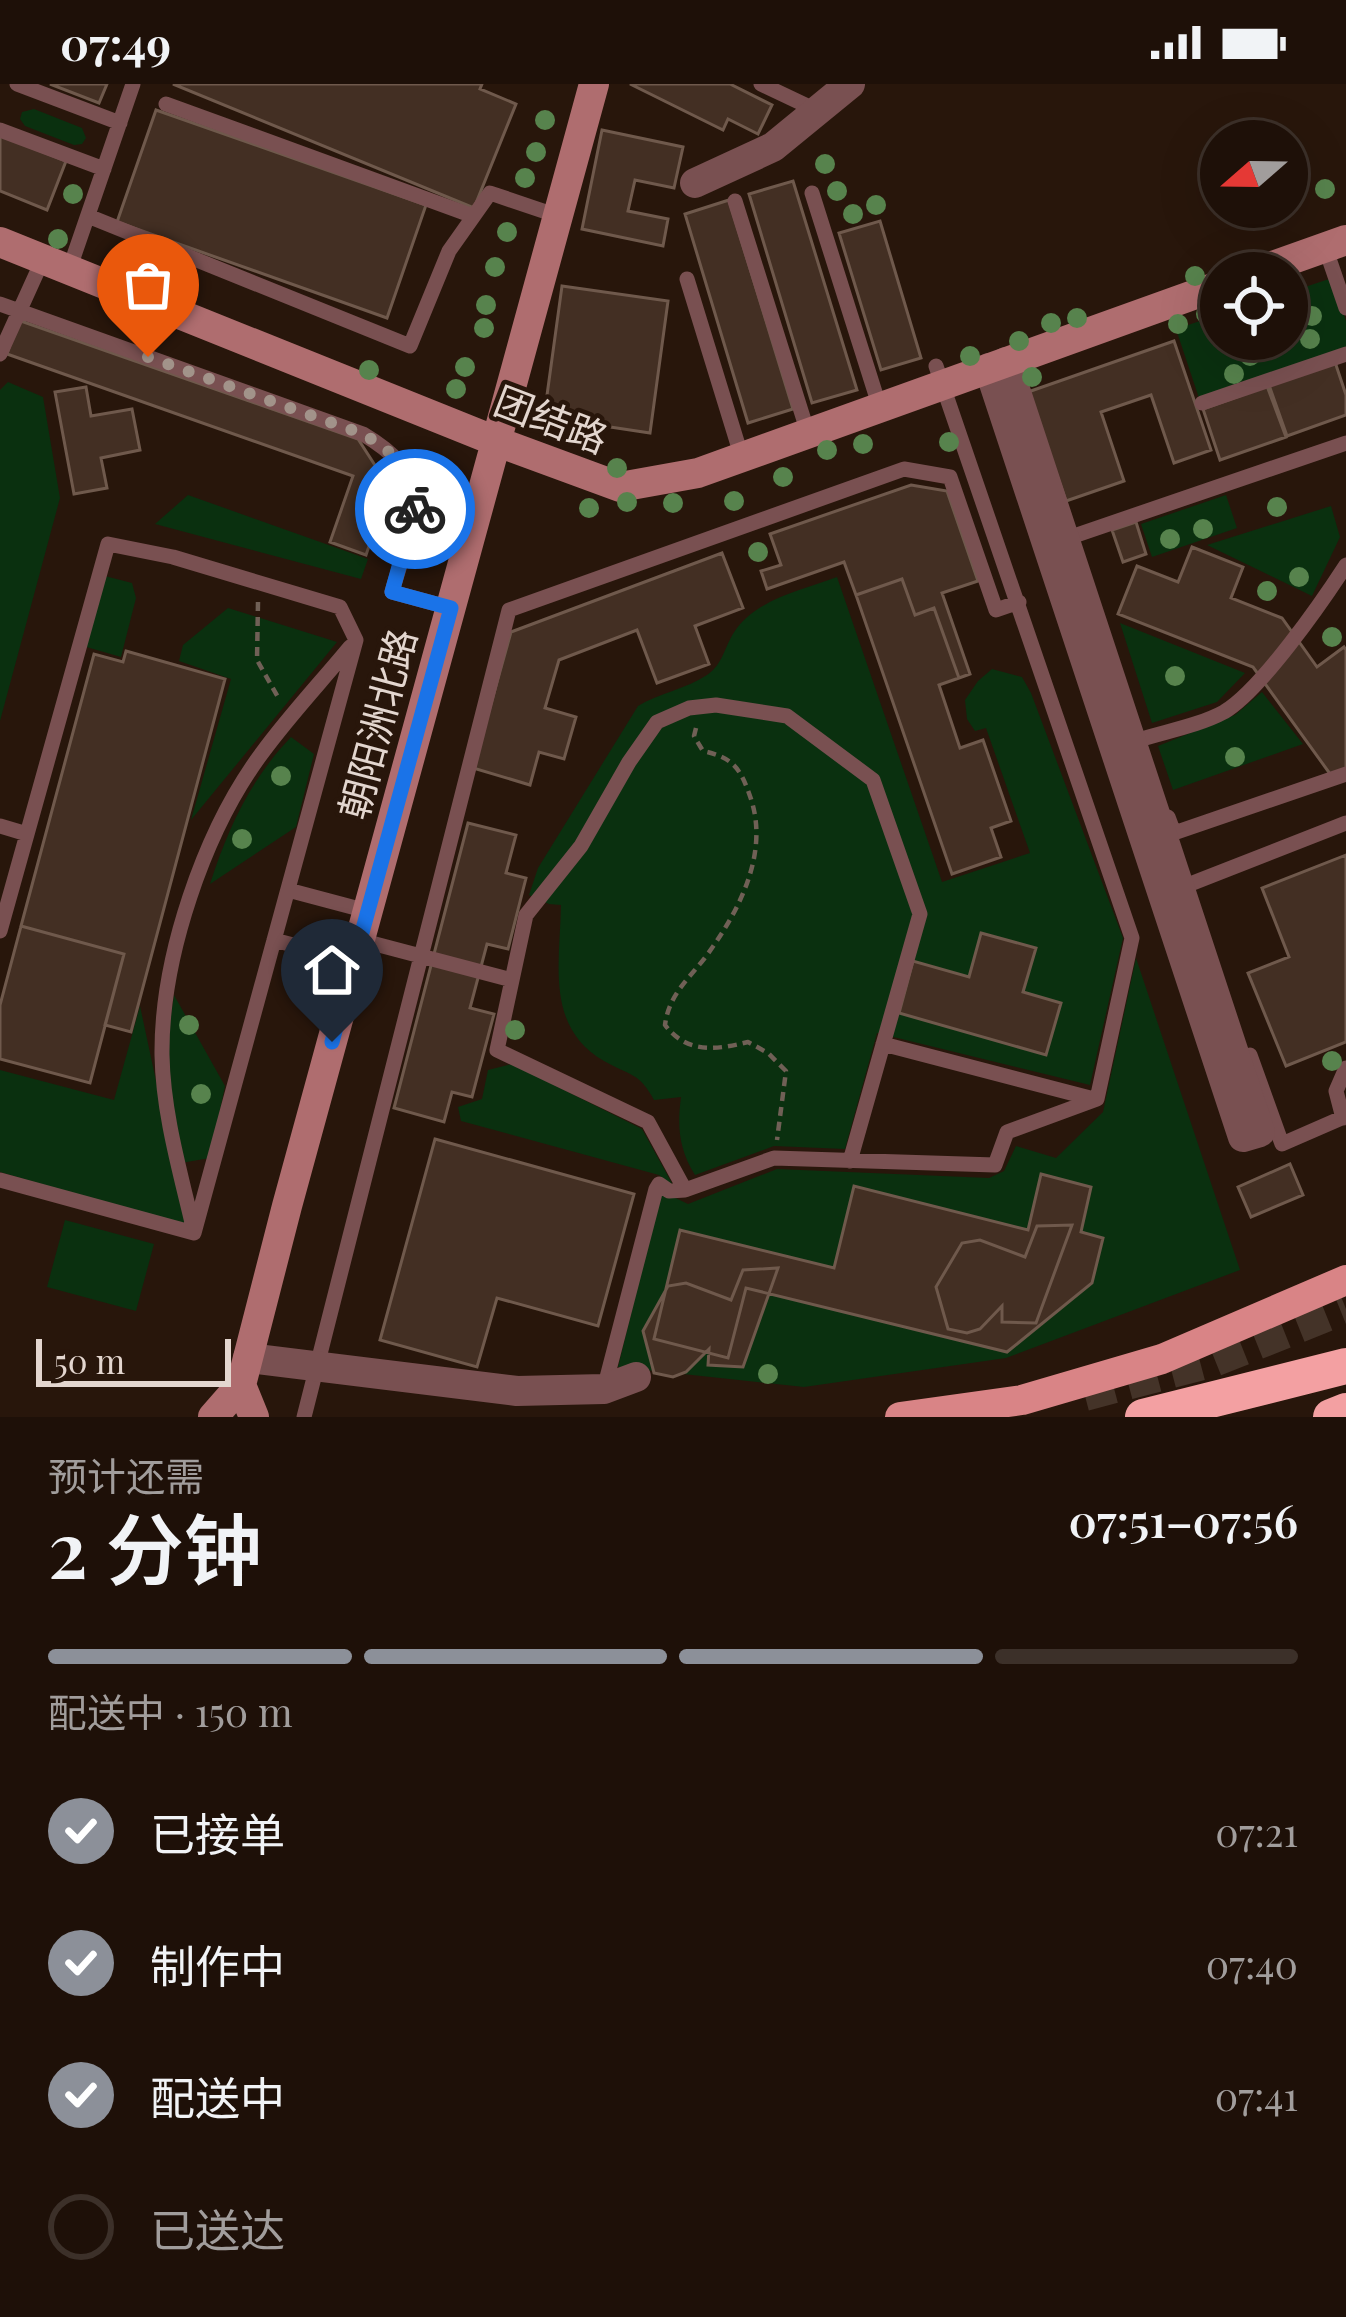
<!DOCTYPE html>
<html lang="zh">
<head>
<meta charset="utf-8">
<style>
	:root { --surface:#1e1008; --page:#2b1e16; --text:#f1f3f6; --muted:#a19d9c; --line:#3c3029; --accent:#8c9099 }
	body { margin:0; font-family:"Playfair Display","Noto Sans SC",serif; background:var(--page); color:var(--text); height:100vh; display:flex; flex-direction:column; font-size:45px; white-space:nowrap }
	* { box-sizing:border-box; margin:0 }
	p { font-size:39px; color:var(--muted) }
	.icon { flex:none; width:66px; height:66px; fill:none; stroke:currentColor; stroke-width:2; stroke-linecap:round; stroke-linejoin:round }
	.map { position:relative; height:1333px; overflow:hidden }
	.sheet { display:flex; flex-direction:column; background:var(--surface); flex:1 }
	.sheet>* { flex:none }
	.needle { width:78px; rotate:250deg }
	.buttons { position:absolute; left:1200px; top:36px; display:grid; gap:24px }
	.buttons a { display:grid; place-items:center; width:108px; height:108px; border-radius:50%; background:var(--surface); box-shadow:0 12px 48px #0002,0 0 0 3px var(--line); font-size:60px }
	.scale { position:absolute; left:36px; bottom:30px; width:195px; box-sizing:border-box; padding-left:12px; border:6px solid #e3d6cf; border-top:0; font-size:33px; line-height:42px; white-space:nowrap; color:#e3d6cf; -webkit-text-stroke:9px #28160b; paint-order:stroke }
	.pin { position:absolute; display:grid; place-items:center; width:102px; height:102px; color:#fff; margin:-123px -51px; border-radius:50% 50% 50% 0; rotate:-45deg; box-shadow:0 0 12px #0007 }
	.pin .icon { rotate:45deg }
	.courier { position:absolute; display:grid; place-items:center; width:120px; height:120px; margin:-60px; border:9px solid #1a73e8; border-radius:50%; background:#fff; color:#222; box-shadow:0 3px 15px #0007 }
	.headline em { font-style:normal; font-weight:600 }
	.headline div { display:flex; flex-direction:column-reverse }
	.headline { display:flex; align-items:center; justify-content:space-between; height:204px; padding:0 48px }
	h1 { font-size:78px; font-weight:600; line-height:90px }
	.bar { display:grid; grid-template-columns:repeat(4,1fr); gap:18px 12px; align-content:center; height:144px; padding:0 48px }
	.bar i { height:15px; border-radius:9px; background:var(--line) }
	.bar .active { background:var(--accent) }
	.bar p { grid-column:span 4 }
	ol { padding:0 48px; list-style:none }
	li { display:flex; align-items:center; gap:36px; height:132px }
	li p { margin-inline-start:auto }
	li .icon { padding:12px; border-radius:50%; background:var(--accent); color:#fff; stroke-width:4 }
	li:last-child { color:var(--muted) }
	li i { width:66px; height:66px; border:6px solid var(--line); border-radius:50% }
	.status { display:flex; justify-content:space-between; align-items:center; height:84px; padding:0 60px; background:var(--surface); direction:ltr }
	.status svg { height:33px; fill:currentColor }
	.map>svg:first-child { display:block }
	.green { fill:#0a300f }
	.building { fill:#432f23; stroke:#6f594c; stroke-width:3 }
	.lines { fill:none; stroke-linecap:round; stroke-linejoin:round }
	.primary-tunnel { stroke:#443328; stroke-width:30; stroke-dasharray:30 15; stroke-linecap:butt }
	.path { stroke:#706056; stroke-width:4.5; stroke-dasharray:9 6; stroke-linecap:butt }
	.lane { stroke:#795051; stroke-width:15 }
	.street { stroke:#795051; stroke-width:30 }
	.secondary { stroke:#af6d6f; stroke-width:30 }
	.primary { stroke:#d98486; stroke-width:30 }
	.highway { stroke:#f3a0a2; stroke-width:36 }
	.tree { fill:#57834d }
	.done { stroke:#a2938a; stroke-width:12; stroke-dasharray:0 21.6 }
	.route { stroke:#1a73e8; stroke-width:15 }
	.labels { text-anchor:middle; stroke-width:9; stroke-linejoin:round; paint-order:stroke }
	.street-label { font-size:39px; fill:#e3d6cf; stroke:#28160b }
</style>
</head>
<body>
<div class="status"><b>07:49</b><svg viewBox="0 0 49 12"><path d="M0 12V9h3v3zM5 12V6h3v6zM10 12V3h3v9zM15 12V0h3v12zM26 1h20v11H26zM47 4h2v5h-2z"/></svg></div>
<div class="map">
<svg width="1346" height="1333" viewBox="0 0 1346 1333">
	<rect width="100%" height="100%" fill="#28160b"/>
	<path class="green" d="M34,25L82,44L86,54L82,60L74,61L25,42L20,35L22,28Z
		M1332,194L1346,237V267L1199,314L1176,245L1221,230V255H1287V209Z
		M8,298L43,313L60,414L0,637V306Z
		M188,411L368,475L361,495L155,440Z
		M1226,411L1237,444L1152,473L1141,440Z
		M1331,422L1340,453L1312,512L1207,461Z
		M101,491L132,499L136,514L121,573L83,562Z
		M837,493L942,798L1030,769L986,644L975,647L967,635L965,616L978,597L992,585L1022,593L1031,609L1123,854L1090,1001L877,949L845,1065L774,1062L695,1091C679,1065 677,1043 681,1013L654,1016C639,988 630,992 604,977C545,943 560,879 561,821L549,820L529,811L538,784L638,622C659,609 686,605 707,591C724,580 725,559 737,544C760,514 803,506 837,493Z
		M228,524L337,558L191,736L231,595L179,577L183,561Z
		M1120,539L1245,589L1217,618L1152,639Z
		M1262,608L1303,660L1173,706L1158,662L1235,631Z
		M291,653L314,670L296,743L210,800C228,744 250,696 291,653Z
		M1136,874L1240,1186L1006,1274L804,1303L618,1283L661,1107L688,1120L777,1085L989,1094L1004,1087L1016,1062L1056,1074L1103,1028Z
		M174,911L225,1002L210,1074L181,1079L165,971Z
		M140,922L187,1142L0,1088V986L114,1016Z
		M512,980L642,1045L674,1103L659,1091L461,1037L458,1023L482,1015L488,986Z
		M65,1136L154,1160L136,1227L47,1203Z"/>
	<path class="building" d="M50,0H107L99,19Z
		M173,0H482L480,5L516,20L474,124Z
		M630,0H730L772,21L758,50L728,35L723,46Z
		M156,26L426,121L387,234L117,138Z
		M602,46L683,63L674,104L635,96L628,127L668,135L663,162L582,145Z
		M0,51L66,77L47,126L0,107Z
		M793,97L857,306L812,319L749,110Z
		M729,116L793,325L748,339L685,130Z
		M880,137L921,274L881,286L839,149Z
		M562,202L668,217L650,349L544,333Z
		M18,236L358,355L389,403L366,471L330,458L353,392L7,270Z
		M1174,257L1211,366L1174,379L1151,311L1101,328L1124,397L1066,417L1028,308Z
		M1335,278L1346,311V331L1287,352L1269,301Z
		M1267,302L1286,353L1220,376L1203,325Z
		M86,303L91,332L132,325L140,366L101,374L107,404L74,410L55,308Z
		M911,401L947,407L978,497L942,509L970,590L959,594L934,524L915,531L902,495L856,511L844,478L767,505L761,487L781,481L770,450Z
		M1136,438L1146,470L1123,478L1112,446Z
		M1192,463L1243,483L1231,514L1282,534L1317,583L1344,563L1346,566V684L1333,694L1253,583L1118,530L1137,482L1178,498Z
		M722,469L743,524L695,542L709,580L657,599L637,546L559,576L545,624L576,633L564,675L539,668L530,701L473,684L511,548Z
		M902,495L915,531L934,524L959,594L939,601L960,664L983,656L1011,737L991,744L1001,773L952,790L856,511Z
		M126,567L225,595L131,948L105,941L124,870L21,842L94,570L123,578Z
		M468,739L516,751L506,789L526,794L508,865L487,860L470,924L494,930L472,1013L452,1008L444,1038L394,1024Z
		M1346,771V958L1286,982L1248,889L1289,873L1262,804Z
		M21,842L124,870L90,999L0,975V921Z
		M981,849L1036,864L1023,908L1061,919L1046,971L899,929L913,877L969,893Z
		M435,1055L634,1110L598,1242L497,1214L477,1283L380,1256Z
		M1290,1080L1303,1111L1251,1133L1238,1103Z
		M1041,1090L1091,1103L1081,1148L1103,1154L1092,1199L1007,1268L746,1204L728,1274L654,1255L680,1146L834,1184L854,1102L1028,1146Z
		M1072,1141L1036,1239L1002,1238V1222L980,1245L967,1249L948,1245L936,1203L962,1159L980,1156L1025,1173L1037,1142Z
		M778,1184L743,1283L708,1281L709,1265L686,1288L673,1293L654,1289L643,1247L668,1202L686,1199L731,1216L743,1186Z"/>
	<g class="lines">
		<path class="primary-tunnel" d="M1085,1312L1214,1278L1346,1225"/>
		<path class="path" d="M258,518L257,576L279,615
			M696,644L694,652L703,667C735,674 741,686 751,715C769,770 739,827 707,871C689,895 669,910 665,941C687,970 716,966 748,958L768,969L786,987L777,1056"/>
		<path class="lane" d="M17,0L120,39
			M761,0L818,27
			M166,20L473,132
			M0,46L104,85
			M812,109L880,324
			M735,117L808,349
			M88,132L410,262L449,167L490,109L558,132
			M1325,163L1346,224
			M69,186L133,0
			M687,195L742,374
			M0,220L363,350C443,398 412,434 392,508L451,524
			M0,270L43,175
			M1202,319L1346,270
			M1065,455L1346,359
			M1142,655C1168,647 1200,641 1224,628C1261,606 1322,518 1346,481
			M1168,733L1174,749L1346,690
			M0,742L27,750
			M1180,804L1346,739
			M288,806L367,827
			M0,847L108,460L173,473L340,523L356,556L194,1149L0,1096
			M274,856L354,877
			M360,856L512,896
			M883,960L1094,1015
			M1250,971L1282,1060L1346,1032
			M1343,1034L1336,1007L1346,984
			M850,1077L920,830L873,696L787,632L716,621L689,624L657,638L629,678L581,762L526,831L497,966L648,1038L685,1106L774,1074L995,1081L1007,1048L1097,1015L1132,854L936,282
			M193,1143C180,1087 163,1029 162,971C161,874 204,747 262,669C289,632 321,598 350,563
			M604,1305L656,1105L659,1100L669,1107L685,1106
			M304,1333L509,526L904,385L950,393L996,526L1019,518"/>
		<path class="street" d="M695,99L773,63L850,0
			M989,284L1243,1053L1260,1048L1006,278
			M248,1274L517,1307L604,1305L636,1293"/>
		<path class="secondary" d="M0,158L498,358L620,403L698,389L1221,201
			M1253,189L1346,156
			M241,1301L287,1122L594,0
			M213,1333L241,1301L254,1333"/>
		<path class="primary" d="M900,1333L1022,1316L1162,1275L1346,1196"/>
		<path class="highway" d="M1143,1333L1346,1282
			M1331,1333L1346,1327"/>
	</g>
	<g class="tree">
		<circle cx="545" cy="36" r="10"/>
		<circle cx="536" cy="68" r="10"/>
		<circle cx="825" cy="80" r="10"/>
		<circle cx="525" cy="94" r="10"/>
		<circle cx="1325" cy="105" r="10"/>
		<circle cx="837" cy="107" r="10"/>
		<circle cx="73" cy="110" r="10"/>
		<circle cx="876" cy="121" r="10"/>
		<circle cx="853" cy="130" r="10"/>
		<circle cx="507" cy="148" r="10"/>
		<circle cx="58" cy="155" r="10"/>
		<circle cx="129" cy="179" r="10"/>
		<circle cx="495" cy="183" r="10"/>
		<circle cx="1195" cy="192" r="10"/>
		<circle cx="177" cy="207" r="10"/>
		<circle cx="486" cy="221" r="10"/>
		<circle cx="1206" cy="230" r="10"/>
		<circle cx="1312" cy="232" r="10"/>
		<circle cx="1077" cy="234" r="10"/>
		<circle cx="1051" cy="239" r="10"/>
		<circle cx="1178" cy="240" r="10"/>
		<circle cx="484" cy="244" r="10"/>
		<circle cx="1310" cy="255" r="10"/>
		<circle cx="1019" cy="257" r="10"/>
		<circle cx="970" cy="272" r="10"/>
		<circle cx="1250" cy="272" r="10"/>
		<circle cx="465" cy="283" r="10"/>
		<circle cx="369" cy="286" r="10"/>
		<circle cx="1234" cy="290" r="10"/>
		<circle cx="1032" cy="293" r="10"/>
		<circle cx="456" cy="305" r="10"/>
		<circle cx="949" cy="358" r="10"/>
		<circle cx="863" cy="360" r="10"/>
		<circle cx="827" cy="366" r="10"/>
		<circle cx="617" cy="384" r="10"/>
		<circle cx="783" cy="393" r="10"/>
		<circle cx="734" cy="417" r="10"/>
		<circle cx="627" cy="418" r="10"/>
		<circle cx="673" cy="419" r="10"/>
		<circle cx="1277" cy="423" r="10"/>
		<circle cx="589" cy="424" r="10"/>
		<circle cx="1203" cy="445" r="10"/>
		<circle cx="1170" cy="455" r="10"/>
		<circle cx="758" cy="468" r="10"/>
		<circle cx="1299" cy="493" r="10"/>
		<circle cx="1267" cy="507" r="10"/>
		<circle cx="1332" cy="553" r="10"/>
		<circle cx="1175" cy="592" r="10"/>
		<circle cx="1235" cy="673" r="10"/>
		<circle cx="281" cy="692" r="10"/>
		<circle cx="242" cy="755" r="10"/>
		<circle cx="189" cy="941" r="10"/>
		<circle cx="515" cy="946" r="10"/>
		<circle cx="1332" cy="977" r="10"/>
		<circle cx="201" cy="1010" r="10"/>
		<circle cx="768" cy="1290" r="10"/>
	</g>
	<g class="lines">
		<path class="done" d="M148,273L363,350C388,365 424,391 415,425"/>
		<path class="route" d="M332,958L451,524L392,508L415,425"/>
	</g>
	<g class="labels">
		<g class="street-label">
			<text transform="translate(551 336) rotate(21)" y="14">团结路</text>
			<text transform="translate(378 640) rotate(-75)" y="14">朝阳洲北路</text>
		</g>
	</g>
</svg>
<div class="buttons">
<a><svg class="needle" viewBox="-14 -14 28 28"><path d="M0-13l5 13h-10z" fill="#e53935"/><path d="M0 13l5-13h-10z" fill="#a19d9c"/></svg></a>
<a><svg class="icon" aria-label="locate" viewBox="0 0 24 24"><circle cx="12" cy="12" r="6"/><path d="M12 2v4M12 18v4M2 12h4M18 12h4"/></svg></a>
</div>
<div class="scale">50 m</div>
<div class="pin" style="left:148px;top:273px;background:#ea580c"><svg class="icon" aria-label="bag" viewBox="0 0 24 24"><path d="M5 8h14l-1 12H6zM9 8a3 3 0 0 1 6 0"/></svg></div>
<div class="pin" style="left:332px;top:958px;background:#1f2937"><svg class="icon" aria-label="home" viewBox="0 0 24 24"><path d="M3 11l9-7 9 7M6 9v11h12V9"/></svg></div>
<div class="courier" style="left:415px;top:425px"><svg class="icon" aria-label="bike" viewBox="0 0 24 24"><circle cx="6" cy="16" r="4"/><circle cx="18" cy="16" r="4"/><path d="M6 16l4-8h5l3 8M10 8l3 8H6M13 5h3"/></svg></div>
</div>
<section class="sheet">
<div class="headline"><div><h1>2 分钟</h1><p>预计还需</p></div><em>07:51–07:56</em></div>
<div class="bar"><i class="active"></i><i class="active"></i><i class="active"></i><i></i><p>配送中 · 150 m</p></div>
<ol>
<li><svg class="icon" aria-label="check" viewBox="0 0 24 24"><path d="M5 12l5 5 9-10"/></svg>已接单<p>07:21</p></li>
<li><svg class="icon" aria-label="check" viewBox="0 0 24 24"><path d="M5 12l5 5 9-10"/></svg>制作中<p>07:40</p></li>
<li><svg class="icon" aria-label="check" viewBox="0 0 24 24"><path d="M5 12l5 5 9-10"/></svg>配送中<p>07:41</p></li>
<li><i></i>已送达</li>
</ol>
</section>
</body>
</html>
